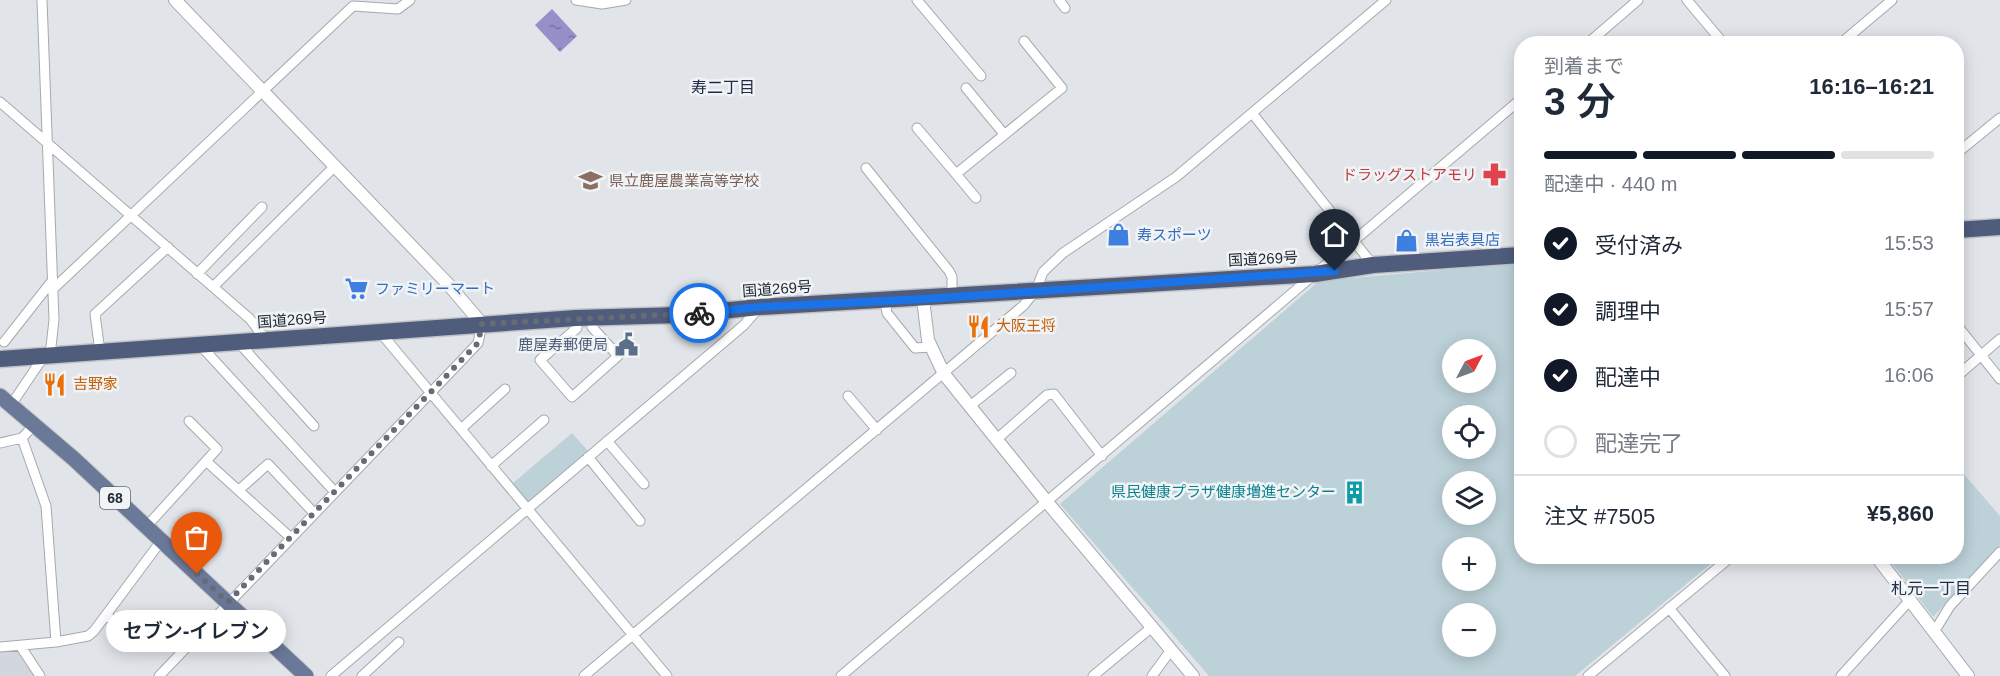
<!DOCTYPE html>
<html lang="ja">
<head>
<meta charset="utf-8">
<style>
	:root { --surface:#fff; --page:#f6f6f7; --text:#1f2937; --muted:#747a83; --line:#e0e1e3; --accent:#111827 }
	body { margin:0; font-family:Arial,"Noto Sans JP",sans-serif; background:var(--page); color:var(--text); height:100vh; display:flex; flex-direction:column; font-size:22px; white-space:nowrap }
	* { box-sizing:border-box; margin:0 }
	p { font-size:20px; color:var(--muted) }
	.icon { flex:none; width:33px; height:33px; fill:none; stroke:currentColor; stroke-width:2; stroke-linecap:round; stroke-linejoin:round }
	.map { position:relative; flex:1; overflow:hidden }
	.details { position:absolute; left:1514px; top:36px; width:450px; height:528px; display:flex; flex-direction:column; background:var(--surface); border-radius:24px; box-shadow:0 3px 15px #0003 }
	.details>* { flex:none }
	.needle { width:39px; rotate:49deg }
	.controls { position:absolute; left:1442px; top:339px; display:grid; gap:12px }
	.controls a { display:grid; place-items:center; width:54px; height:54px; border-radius:50%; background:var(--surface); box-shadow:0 3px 15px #0003; font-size:30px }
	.pin { position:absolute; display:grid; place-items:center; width:51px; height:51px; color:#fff; margin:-62px -26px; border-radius:50% 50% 50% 0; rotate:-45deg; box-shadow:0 0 6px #0007 }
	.pin .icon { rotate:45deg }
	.courier { position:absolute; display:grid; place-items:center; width:60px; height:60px; margin:-30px; border:4px solid #1a73e8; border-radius:50%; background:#fff; color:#222; box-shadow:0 2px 8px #0007 }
	.bubble { position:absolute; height:42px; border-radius:21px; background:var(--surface); box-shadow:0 3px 15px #0003; font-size:20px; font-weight:600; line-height:42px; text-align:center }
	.overview em { font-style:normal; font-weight:600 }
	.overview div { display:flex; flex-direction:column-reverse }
	.overview { display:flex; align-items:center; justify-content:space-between; height:102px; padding:0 30px }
	h1 { font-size:39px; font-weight:600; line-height:45px }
	.bar { display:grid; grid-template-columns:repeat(4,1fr); gap:9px 6px; align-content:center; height:72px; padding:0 30px }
	.bar i { height:8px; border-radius:4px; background:var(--line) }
	.bar .on { background:var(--accent) }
	.bar p { grid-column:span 4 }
	.line { display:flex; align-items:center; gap:15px; padding:0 30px; border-top:2px solid var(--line) }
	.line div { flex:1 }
	ol { padding:0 30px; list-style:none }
	li { display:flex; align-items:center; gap:18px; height:66px }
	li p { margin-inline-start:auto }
	li .icon { padding:6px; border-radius:50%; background:var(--accent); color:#fff; stroke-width:4 }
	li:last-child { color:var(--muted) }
	li i { width:33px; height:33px; border:3px solid var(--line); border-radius:50% }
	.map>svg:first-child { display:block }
	.built { fill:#d2d7dd }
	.green { fill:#bcd1d8; fill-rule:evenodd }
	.water { fill:url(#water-ripples) }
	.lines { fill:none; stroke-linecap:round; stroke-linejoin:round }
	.minor-casing { stroke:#a4a9b0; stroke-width:11 }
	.tertiary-casing { stroke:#a4a9b0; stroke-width:14 }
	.primary-casing { stroke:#c1c3c7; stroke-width:17 }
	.trunk-casing { stroke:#c1c3c7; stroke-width:19 }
	.minor { stroke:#fff; stroke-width:9 }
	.tertiary { stroke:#fff; stroke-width:12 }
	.primary { stroke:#6b7999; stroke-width:15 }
	.trunk { stroke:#4f5c7c; stroke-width:16 }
	.done { stroke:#666b76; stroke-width:6; stroke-dasharray:0 10.8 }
	.route { stroke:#1a73e8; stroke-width:8 }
	.labels { text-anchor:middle; stroke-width:5; stroke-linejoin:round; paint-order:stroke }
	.shield { fill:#f1f4f6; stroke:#616771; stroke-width:1.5 }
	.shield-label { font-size:14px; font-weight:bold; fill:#232a38 }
	.health-label { font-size:15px; fill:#be3a42; stroke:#f1f4f6; text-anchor:end }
	.education-label { font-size:15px; fill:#785e54; stroke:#f1f4f6; text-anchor:start }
	.shop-label { font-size:15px; fill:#366cbe; stroke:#f1f4f6; text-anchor:start }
	.street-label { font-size:15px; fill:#232a38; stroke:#f1f4f6 }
	.food-label { font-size:15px; fill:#c56008; stroke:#f1f4f6; text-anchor:start }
	.service-label { font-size:15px; fill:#4e5e75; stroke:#f1f4f6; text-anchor:end }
	.culture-label { font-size:15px; fill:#0d838f; stroke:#f1f4f6; text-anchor:end }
	.neighbourhood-label { font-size:16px; fill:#222c47; stroke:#f1f4f6 }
</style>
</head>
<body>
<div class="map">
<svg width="2000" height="676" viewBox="0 0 2000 676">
	<defs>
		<pattern id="water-ripples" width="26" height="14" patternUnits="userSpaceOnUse" patternTransform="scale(1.5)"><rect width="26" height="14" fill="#968fc8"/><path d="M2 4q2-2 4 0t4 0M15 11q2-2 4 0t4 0" fill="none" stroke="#7a75a3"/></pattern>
	</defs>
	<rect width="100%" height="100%" fill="#e1e5e9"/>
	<path class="built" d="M16,649L24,654L36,676H0V650Z"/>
	<path class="green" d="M1521,263V556L1719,557L1575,676H1209L1060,504L1319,281ZM1452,350H1485V382H1452ZM1452,416H1485V448H1452ZM1452,482H1485V514H1452ZM1452,548H1485V580H1452ZM1452,614H1485V646H1452Z
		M572,433L588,451L527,503L512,484Z
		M1956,465L2000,516V545L1933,617L1887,557L1956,556Z"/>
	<path class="water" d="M552,9L577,36L560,52L535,25Z"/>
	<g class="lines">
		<defs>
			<path id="minor" d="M42,0L54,320L50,355
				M576,0L602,4L626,0
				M917,0L981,76
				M1059,0L1065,8
				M1687,0L1724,44
				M1587,44L1638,0
				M1840,44L1892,0
				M966,88L1004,134
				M0,102L250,319L266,340
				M1252,113L1373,265
				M917,128L956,174L1062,88L1024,41
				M1956,154L2000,118
				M866,168L949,271L952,277V296
				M956,174L976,198
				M197,274L262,207
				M213,287L334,167
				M52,290L353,6L398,9L410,0
				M885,301L887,313L915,348L931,347
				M576,318L577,328L540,360L572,397L618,356L592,327V317
				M1956,324L2000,379
				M380,332L667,676
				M4,342L52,281
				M239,343L314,426
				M201,346L334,491
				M100,352L95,314L168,247
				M1956,377L2000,339
				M848,396L877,430
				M11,405L44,356
				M970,406L1011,373
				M461,429L505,389
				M997,439L1047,395L1054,394L1102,456
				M607,441L644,484
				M0,443L22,438L34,425
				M588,457L640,521
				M206,461L290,537
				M491,466L544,420
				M239,490L268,464L314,513
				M146,527L217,449L189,421
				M1669,608L1725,676
				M107,616L124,628
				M1934,632L1950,606L2000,552
				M56,642L88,636L94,631L161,541
				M0,647L56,642L46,506L22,438
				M21,647L40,676
				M159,676L463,359L478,343L482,324
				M331,676L744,325L758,309
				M362,676L399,642
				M584,676L1024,305L1036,290L1043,272L1063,253L1176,177L1386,0
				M841,676L1521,99
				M1093,676L1152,627
				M1152,676L1171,650
				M1588,676L1732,556
				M1841,676L1910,600"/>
			<path id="tertiary" d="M175,0L448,284L482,324
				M923,299L928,340L944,374L1047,502L1193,676
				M1876,556L1968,676"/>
			<path id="primary" d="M0,396L74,459L306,676"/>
			<path id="trunk" d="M1956,230L2000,227
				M0,359L576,318L680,315L760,307L1315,274L1373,265L1521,255"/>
		</defs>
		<use href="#minor" class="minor-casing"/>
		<use href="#tertiary" class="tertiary-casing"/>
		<use href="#primary" class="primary-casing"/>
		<use href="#trunk" class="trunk-casing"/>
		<use href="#minor" class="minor"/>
		<use href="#tertiary" class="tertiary"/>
		<use href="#primary" class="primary"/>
		<use href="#trunk" class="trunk"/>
	</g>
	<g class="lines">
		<path class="done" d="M197,574L228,602L478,343L482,324L699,313"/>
		<path class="route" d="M699,313L760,307L923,299L1335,271"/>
	</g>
	<defs>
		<symbol id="pharmacy-bare" viewBox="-9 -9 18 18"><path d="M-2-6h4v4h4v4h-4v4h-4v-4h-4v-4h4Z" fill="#e0444e" stroke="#f1f4f6" stroke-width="2.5" paint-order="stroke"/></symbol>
		<symbol id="school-bare" viewBox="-9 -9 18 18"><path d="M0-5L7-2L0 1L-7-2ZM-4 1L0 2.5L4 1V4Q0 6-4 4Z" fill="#8d6e63" stroke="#f1f4f6" stroke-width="2.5" paint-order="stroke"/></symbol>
		<symbol id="shop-bare" viewBox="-9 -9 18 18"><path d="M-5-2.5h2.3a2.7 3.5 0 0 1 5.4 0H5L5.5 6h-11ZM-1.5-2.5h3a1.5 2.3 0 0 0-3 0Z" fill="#3f7fe0" stroke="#f1f4f6" stroke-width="2.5" paint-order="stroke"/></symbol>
		<symbol id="supermarket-bare" viewBox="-9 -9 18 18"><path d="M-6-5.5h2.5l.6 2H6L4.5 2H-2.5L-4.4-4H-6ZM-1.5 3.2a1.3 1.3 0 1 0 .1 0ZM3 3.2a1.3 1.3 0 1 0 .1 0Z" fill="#3f7fe0" stroke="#f1f4f6" stroke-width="2.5" paint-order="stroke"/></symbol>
		<symbol id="restaurant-bare" viewBox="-9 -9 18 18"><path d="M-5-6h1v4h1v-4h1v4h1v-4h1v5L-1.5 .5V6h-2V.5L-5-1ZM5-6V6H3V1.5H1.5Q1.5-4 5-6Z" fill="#e8710a" stroke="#f1f4f6" stroke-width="2.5" paint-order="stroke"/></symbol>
		<symbol id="civic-bare" viewBox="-9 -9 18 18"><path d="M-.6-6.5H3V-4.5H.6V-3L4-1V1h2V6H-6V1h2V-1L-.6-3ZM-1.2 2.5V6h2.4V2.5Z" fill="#5c6f8a" stroke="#f1f4f6" stroke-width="2.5" paint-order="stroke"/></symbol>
		<symbol id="building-bare" viewBox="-9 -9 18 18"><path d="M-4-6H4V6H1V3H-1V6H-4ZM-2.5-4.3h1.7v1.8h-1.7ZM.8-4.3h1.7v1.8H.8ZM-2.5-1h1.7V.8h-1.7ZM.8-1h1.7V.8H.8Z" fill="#0f9aa8" stroke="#f1f4f6" stroke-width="2.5" paint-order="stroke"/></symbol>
	</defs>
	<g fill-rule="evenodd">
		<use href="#pharmacy-bare" x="1478" y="158" width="33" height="33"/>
		<use href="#school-bare" x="574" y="164" width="33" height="33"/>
		<use href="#shop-bare" x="1102" y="218" width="33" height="33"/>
		<use href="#shop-bare" x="1390" y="224" width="33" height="33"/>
		<use href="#supermarket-bare" x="340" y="272" width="33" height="33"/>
		<use href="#restaurant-bare" x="962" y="310" width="33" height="33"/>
		<use href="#civic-bare" x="610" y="328" width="33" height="33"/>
		<use href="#restaurant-bare" x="38" y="368" width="33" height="33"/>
		<use href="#building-bare" x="1338" y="476" width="33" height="33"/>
	</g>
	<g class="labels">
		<rect class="shield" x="100" y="487" width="30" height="22" rx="4.5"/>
		<g class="shield-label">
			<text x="115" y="503">68</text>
		</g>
		<g class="health-label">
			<text x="1477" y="180">ドラッグストアモリ</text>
		</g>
		<g class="education-label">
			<text x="609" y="186">県立鹿屋農業高等学校</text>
		</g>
		<g class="shop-label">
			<text x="1137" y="240">寿スポーツ</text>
			<text x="1425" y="245">黒岩表具店</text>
			<text x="375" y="294">ファミリーマート</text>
		</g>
		<g class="street-label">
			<text transform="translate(1263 259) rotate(-3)" y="5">国道269号</text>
			<text transform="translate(777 289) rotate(-4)" y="5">国道269号</text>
			<text transform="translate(292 320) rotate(-4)" y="5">国道269号</text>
		</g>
		<g class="food-label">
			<text x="996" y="331">大阪王将</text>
			<text x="73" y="389">吉野家</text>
		</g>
		<g class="service-label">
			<text x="608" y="350">鹿屋寿郵便局</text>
		</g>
		<g class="culture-label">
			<text x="1336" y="497">県民健康プラザ健康増進センター</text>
		</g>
		<g class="neighbourhood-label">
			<text x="723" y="93">寿二丁目</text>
			<text x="1931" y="594">札元一丁目</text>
		</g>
	</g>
</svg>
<div class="controls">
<a><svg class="needle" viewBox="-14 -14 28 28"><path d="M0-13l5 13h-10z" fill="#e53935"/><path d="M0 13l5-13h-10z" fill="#747a83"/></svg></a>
<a><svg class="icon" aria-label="locate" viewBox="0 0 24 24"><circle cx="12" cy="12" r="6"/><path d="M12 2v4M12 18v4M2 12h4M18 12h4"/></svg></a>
<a><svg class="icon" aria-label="layers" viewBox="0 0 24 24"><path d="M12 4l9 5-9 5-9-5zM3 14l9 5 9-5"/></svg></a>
<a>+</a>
<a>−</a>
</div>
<div class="pin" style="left:197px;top:574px;background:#ea580c"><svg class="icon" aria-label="bag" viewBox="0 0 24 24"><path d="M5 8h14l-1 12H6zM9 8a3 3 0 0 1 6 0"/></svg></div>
<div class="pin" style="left:1335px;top:271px;background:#1f2937"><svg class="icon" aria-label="home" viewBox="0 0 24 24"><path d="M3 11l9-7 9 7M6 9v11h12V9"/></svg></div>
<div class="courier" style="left:699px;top:313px"><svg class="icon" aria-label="bike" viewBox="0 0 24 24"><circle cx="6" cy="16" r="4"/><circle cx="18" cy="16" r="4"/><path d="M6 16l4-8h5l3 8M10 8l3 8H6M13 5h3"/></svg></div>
<div class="bubble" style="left:106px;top:610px;width:180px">セブン-イレブン</div>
<section class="details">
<div class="overview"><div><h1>3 分</h1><p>到着まで</p></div><em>16:16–16:21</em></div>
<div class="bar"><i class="on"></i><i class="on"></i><i class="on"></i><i></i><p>配達中 · 440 m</p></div>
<ol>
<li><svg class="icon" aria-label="check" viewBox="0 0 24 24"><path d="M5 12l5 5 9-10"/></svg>受付済み<p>15:53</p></li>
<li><svg class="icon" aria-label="check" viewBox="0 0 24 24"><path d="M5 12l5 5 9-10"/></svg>調理中<p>15:57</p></li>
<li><svg class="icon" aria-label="check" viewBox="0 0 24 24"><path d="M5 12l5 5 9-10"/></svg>配達中<p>16:06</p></li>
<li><i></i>配達完了</li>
</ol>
<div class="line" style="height:78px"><div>注文 #7505</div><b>¥5,860</b></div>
</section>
</div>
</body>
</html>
